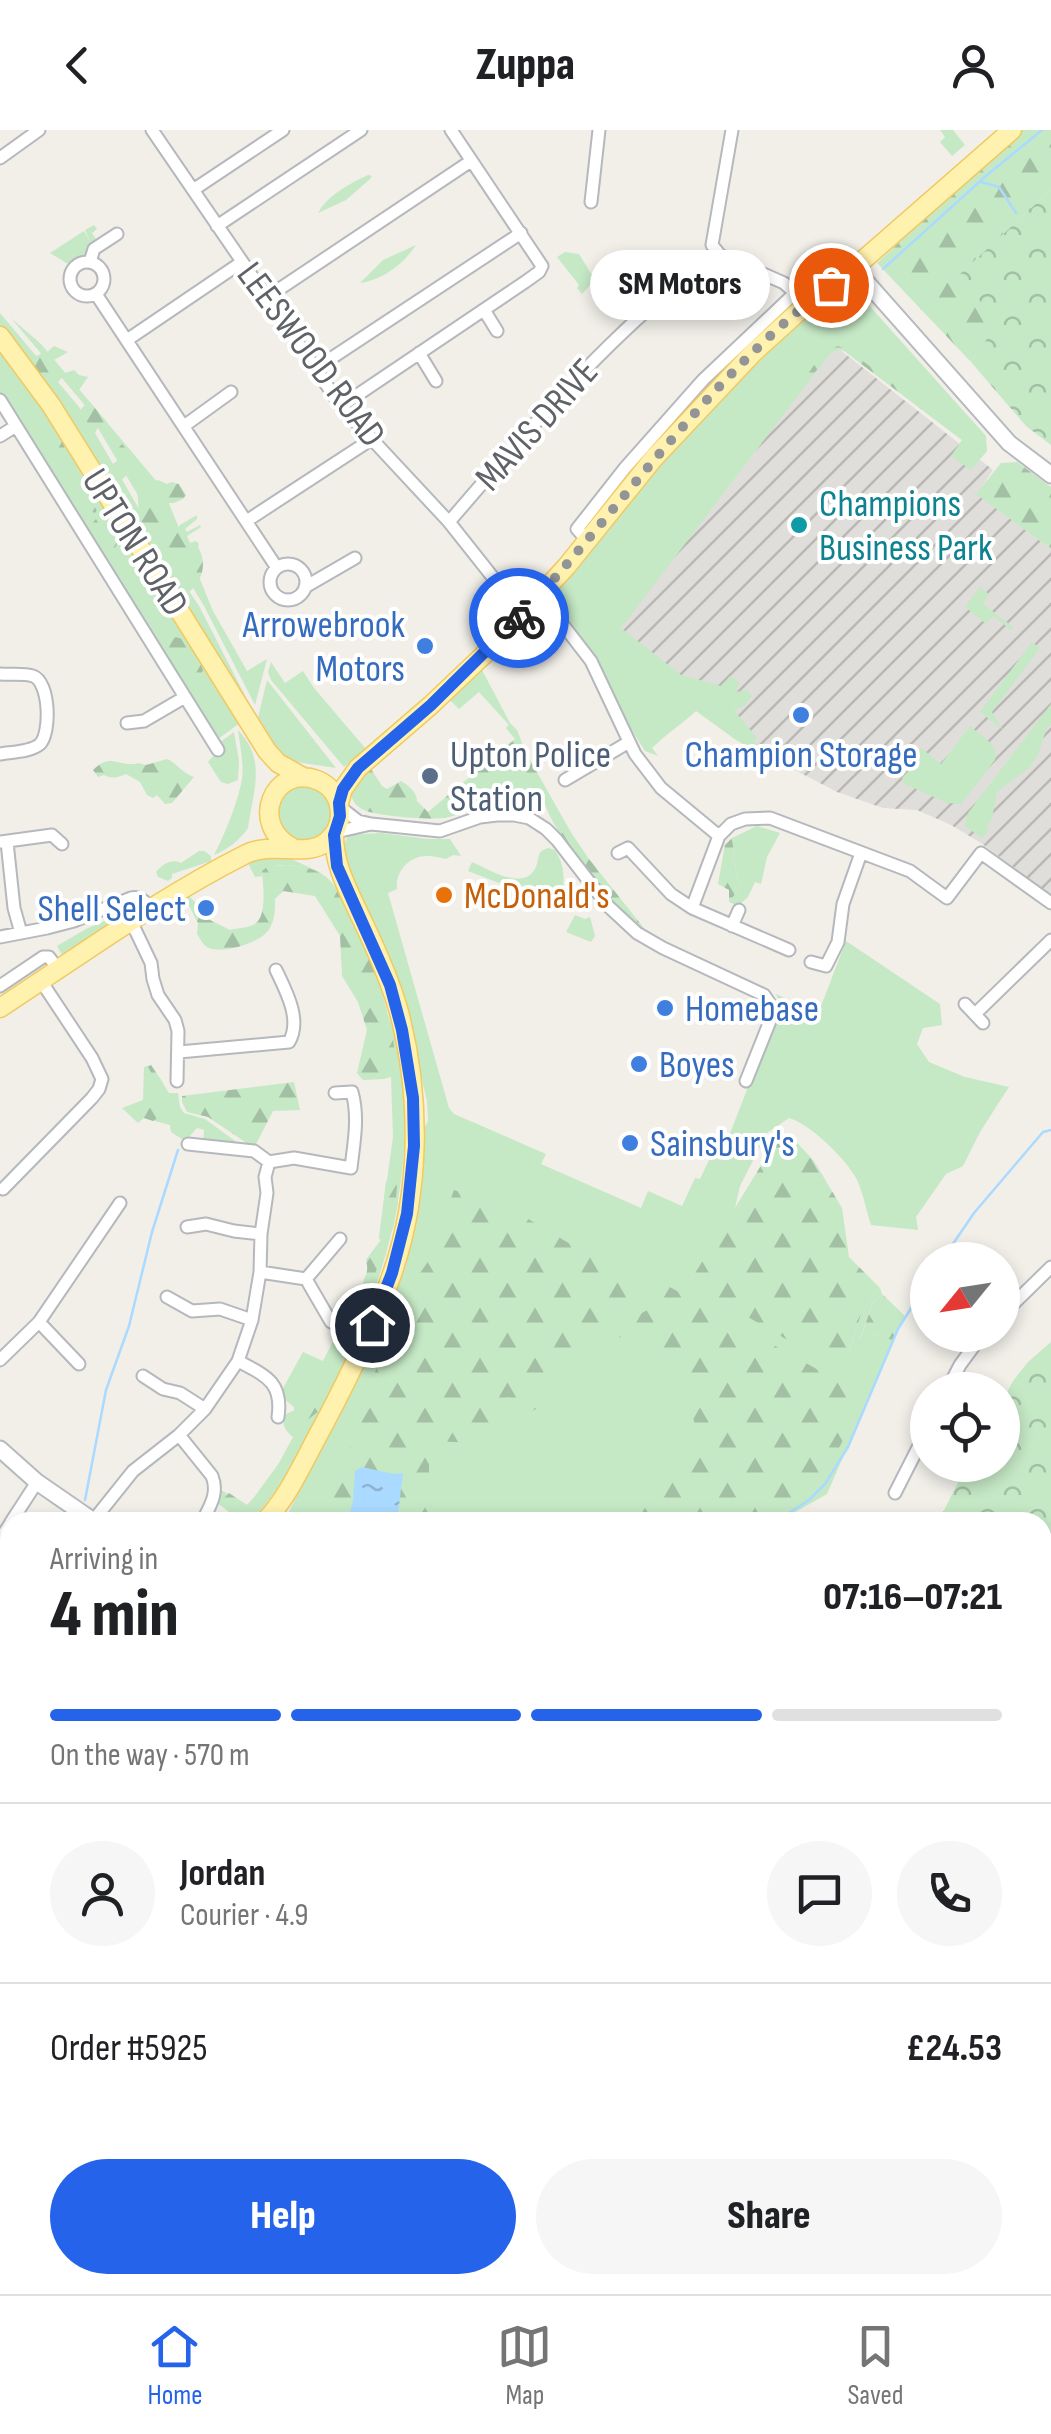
<!DOCTYPE html>
<html lang="en">
<head>
<meta charset="utf-8">
<style>
	:root { --surface:#fff; --page:#f6f6f6; --text:#202124; --muted:#757577; --line:#e0e0e0; --accent:#2563eb }
	body { margin:0; font-family:"Sofia Sans Condensed",sans-serif; background:var(--page); color:var(--text); height:100vh; display:flex; flex-direction:column; font-size:38px; white-space:nowrap }
	* { box-sizing:border-box; margin:0 }
	p { font-size:32px; color:var(--muted) }
	.icon { flex:none; width:55px; height:55px; fill:none; stroke:currentColor; stroke-width:2; stroke-linecap:round; stroke-linejoin:round }
	.map { position:relative; flex:1; overflow:hidden }
	.details { position:absolute; left:0px; top:1382px; width:1052px; height:782px; display:flex; flex-direction:column; background:var(--surface); border-radius:30px 30px 0 0; box-shadow:0 5px 15px #0003 }
	.details>* { flex:none }
	.needle { width:65px; rotate:240deg }
	.controls { position:absolute; left:910px; top:1112px; display:grid; gap:20px }
	.controls a { display:grid; place-items:center; width:110px; height:110px; border-radius:50%; background:var(--surface); box-shadow:0 5px 15px #0003; font-size:50px }
	.pin { position:absolute; display:grid; place-items:center; width:85px; height:85px; color:#fff; margin:-42px; border:5px solid #fff; border-radius:50%; box-shadow:0 2px 10px #0007 }
	.courier { position:absolute; display:grid; place-items:center; width:100px; height:100px; margin:-50px; border:8px solid #2563eb; border-radius:50%; background:#fff; color:#222; box-shadow:0 2px 12px #0007 }
	.bubble { position:absolute; height:70px; border-radius:35px; background:var(--surface); box-shadow:0 5px 15px #0003; font-size:32px; font-weight:800; line-height:70px; text-align:center }
	.summary em { font-style:normal; font-weight:800 }
	.summary div { display:flex; flex-direction:column-reverse }
	.summary { display:flex; align-items:center; justify-content:space-between; height:170px; padding:0 50px }
	h1 { font-size:65px; font-weight:800; line-height:75px }
	.bar { display:grid; grid-template-columns:repeat(4,1fr); gap:15px 10px; align-content:center; height:120px; padding:0 50px }
	.bar i { height:12px; border-radius:8px; background:var(--line) }
	.bar .current { background:var(--accent) }
	.bar p { grid-column:span 4 }
	.line { display:flex; align-items:center; gap:25px; padding:0 50px; border-top:2px solid var(--line) }
	.line div { flex:1 }
	.round { display:grid; place-items:center; flex:none; width:105px; height:105px; border-radius:52px; background:var(--page) }
	.action { display:flex; gap:20px; margin-top:auto; padding:20px 50px }
	.action a { flex:1; height:115px; border-radius:60px; background:var(--accent); color:#fff; font-size:40px; font-weight:800; line-height:115px; text-align:center }
	.action a+a { background:var(--page); color:var(--text) }
	header { display:flex; justify-content:space-between; align-items:center; height:130px; padding:0 50px; background:var(--surface); font-size:45px; font-weight:800 }
	.menu { display:flex; justify-content:space-around; align-items:center; height:140px; border-top:2px solid var(--line); background:var(--surface); font-size:28px; color:var(--muted) }
	.menu a { display:grid; justify-items:center; gap:5px }
	.menu .current { color:var(--accent) }
	.map>svg:first-child { display:block }
	.industrial { fill:url(#industrial-furrows) }
	.grass { fill:#c5e8c5 }
	.forest { fill:url(#forest-firs) }
	.park { fill:url(#park-crowns) }
	.water { fill:url(#water-ripples) }
	.lines { fill:none; stroke-linecap:round; stroke-linejoin:round }
	.stream { stroke:#aadaff; stroke-width:2.5 }
	.street-casing { stroke:#b5b8bc; stroke-width:15 }
	.secondary-casing { stroke:#b6babf; stroke-width:19 }
	.primary-casing { stroke:#f2c960; stroke-width:21 }
	.street { stroke:#fff; stroke-width:11 }
	.secondary { stroke:#fff; stroke-width:15 }
	.primary { stroke:#fff2af; stroke-width:18 }
	.done { stroke:#929495; stroke-width:10; stroke-dasharray:0 18 }
	.route { stroke:#2563eb; stroke-width:12 }
	.culture-dot { fill:#0f9aa8; stroke:#fff; stroke-width:4 }
	.shop-dot { fill:#3f7fe0; stroke:#fff; stroke-width:4 }
	.service-dot { fill:#5c6f8a; stroke:#fff; stroke-width:4 }
	.food-dot { fill:#e8710a; stroke:#fff; stroke-width:4 }
	.labels { text-anchor:middle; stroke-width:8; stroke-linejoin:round; paint-order:stroke }
	.street-label { font-size:38px; fill:#5f6368; stroke:#fff }
	.culture-label { font-size:38px; fill:#0d838f; stroke:#fff; text-anchor:start }
	.shop-label { font-size:38px; fill:#366cbe; stroke:#fff; text-anchor:start }
	.service-label { font-size:38px; fill:#4e5e75; stroke:#fff; text-anchor:start }
	.food-label { font-size:38px; fill:#c56008; stroke:#fff; text-anchor:start }
</style>
</head>
<body>
<header><svg class="icon" aria-label="back" viewBox="0 0 24 24"><path d="M15 5l-7 7 7 7"/></svg>Zuppa<svg class="icon" aria-label="person" viewBox="0 0 24 24"><circle cx="12" cy="8" r="4"/><path d="M4 21q1-7 8-7t8 7"/></svg></header>
<div class="map">
<svg width="1051" height="2164" viewBox="0 0 1051 2164">
	<defs>
		<pattern id="industrial-furrows" width="10" height="10" patternUnits="userSpaceOnUse" patternTransform="scale(2.5)"><rect width="10" height="10" fill="#e0deda"/><path d="M-1 1l2-2M0 10L10 0M9 11l2-2" fill="none" stroke="#b9b8b5"/></pattern>
		<pattern id="forest-firs" width="22" height="20" patternUnits="userSpaceOnUse" patternTransform="scale(2.5)"><rect width="22" height="20" fill="#c5e8c5"/><path d="M5 1l3.5 6h-7zM16 11l3.5 6h-7z" fill="#a3c0a4"/></pattern>
		<pattern id="park-crowns" width="20" height="18" patternUnits="userSpaceOnUse" patternTransform="scale(2.5)"><rect width="20" height="18" fill="#c5e8c5"/><path d="M2 6a3 3 0 1 1 6 0M12 15a3 3 0 1 1 6 0" fill="none" stroke="#a3c0a4"/></pattern>
		<pattern id="water-ripples" width="26" height="14" patternUnits="userSpaceOnUse" patternTransform="scale(2.5)"><rect width="26" height="14" fill="#aadaff"/><path d="M2 4q2-2 4 0t4 0M15 11q2-2 4 0t4 0" fill="none" stroke="#8eb4d2"/></pattern>
	</defs>
	<rect width="100%" height="100%" fill="#f1efe8"/>
	<path class="industrial" d="M834,215L993,340L977,364L1051,419V765L981,713L951,695L917,680L883,678L837,662L745,614L611,508L761,314L749,303Z"/>
	<path class="grass" d="M940,0H953L965,15L952,26L940,12L945,7Z
		M368,45L372,46L370,49L346,70L318,83C328,65 349,54 368,45Z
		M94,95L97,99L92,103L97,111L87,124L68,134L50,123L84,101L90,111L85,100Z
		M416,115C404,134 382,150 360,153L383,130Z
		M565,122L579,124L595,150L582,164L577,158L579,155L557,127Z
		M844,160L857,162L986,306L987,321L971,340L951,326L962,310L845,221L838,219L831,222L621,498L681,545L721,556L730,546L739,552L736,562L747,560L752,566L745,575L734,580L756,607L754,612L792,638L785,639L736,610L696,581C682,594 666,604 652,618L658,626L645,621L556,480L550,466L679,308L802,191L835,164Z
		M0,183L79,277L95,303L171,434L199,476L252,579L250,587L31,238L0,197Z
		M11,188L41,214L163,359L213,481L247,541L267,529L255,575L204,476L83,273Z
		M0,220L32,260L240,593L218,609L0,265Z
		M980,457L989,464L983,474L1013,497L1011,500L993,486L986,494L965,477Z
		M1032,512L1040,518L992,582L1003,600L980,582Z
		M271,532L285,553L303,541L314,558L366,619L344,637L271,550L268,542Z
		M482,540L510,593L509,595L479,562L459,579L450,570Z
		M267,550L336,638L283,630L257,592Z
		M1051,574V594L1046,600L1038,625L1030,637L997,662L992,689L986,697L988,700L982,708L965,696L968,683Z
		M970,596C981,606 999,614 995,630L961,674L947,673L905,654L902,648L919,630L915,626L921,618L941,634Z
		M238,600C267,630 253,661 248,698C239,711 228,719 214,725C225,704 238,672 242,649C244,633 240,616 238,600Z
		M234,602L239,631L238,650L228,654L221,652L208,632L214,625L223,622L219,613Z
		M276 684a28 28 0 1 1 56 0a28 28 0 1 1-56 0Z
		M757,696L780,703L767,727L761,754L755,752L748,767L738,776L729,772L742,755L737,748L732,708Z
		M381,703L428,709H450L461,726L453,725L446,729C440,728 434,726 428,726C410,725 395,741 397,759L388,763L449,978L454,984L546,1024L541,1034L641,1078L648,1061L682,1076L695,1048L700,1049L717,1013L725,1016L750,952L747,950L780,873L776,864L818,884L846,811L940,874L942,895L923,898L917,914L929,932L965,947L1009,957L980,1002L963,1036L946,1044L916,1087L918,1100L871,1095C866,1080 863,1061 856,1048C845,1028 810,994 789,988L767,1003L740,1056L735,1078L690,1152L849,1223L862,1181L880,1158L882,1164L873,1172L860,1209L879,1204L894,1210L827,1364L778,1392H284L370,1215L420,1006L428,991L427,971L408,893L341,723L348,705Z
		M548,718L555,720C567,739 565,756 558,776L468,741L472,732C488,739 519,759 533,742C539,734 536,730 541,721Z
		M199,721H204L211,726V731L172,744V748L168,751L158,747L156,742C162,735 171,728 181,733Z
		M271,723L291,729L322,743C302,736 281,730 262,741V746L255,747L247,731Z
		M134,778L62,825L57,816L86,799Z
		M575,785L585,789L590,787L595,806L591,812L566,802Z
		M389,886C432,1032 380,1175 309,1303C293,1331 278,1363 255,1386L253,1384L242,1392H199C208,1383 211,1381 223,1387L229,1382L217,1372L221,1360L247,1375L250,1373L279,1333L293,1307C285,1300 282,1296 284,1285L294,1281V1277L284,1269L282,1260L303,1222L323,1231L340,1198L333,1190V1185L342,1176L350,1182C361,1169 359,1169 363,1154C366,1143 369,1142 366,1130L381,1110L379,1108L393,1007L391,947L397,944Z
		M151,935L169,963H178L180,977L184,983L205,989L242,1016L203,1011L204,1000L197,998L187,1009H182L171,1002L170,995L144,988L138,993L122,978L143,970L144,937Z
		M1042,1660L1051,1664V1783L1043,1779Z
		M0,1814H10V1923L0,1945Z
		M10,1987V2049L8,2055L10,2059V2116L0,2121V2010Z
		M406,2155H550L538,2164H406Z"/>
	<path class="forest" d="M1020,0H1051V60L959,145L999,193L971,232L877,133Z
		M54,216L68,222L54,230L65,243L74,240L79,245L88,247L79,260L65,244L48,264L31,238L36,226L41,224L44,225Z
		M838,216L847,219L968,311L961,320L958,317L962,310L844,221L838,219L831,223L801,259L799,257L823,222Z
		M89,271L106,291L99,295L95,303L80,282L79,286L87,295L88,300L85,303L75,305L71,299L76,293L68,282L71,278L80,280Z
		M35,300L48,314L53,305H60L65,313L63,328L73,329L71,336C81,341 89,348 93,358L90,363L97,364L102,372L95,383L89,380L80,361L75,359L63,341L58,340L53,332L42,328V321L31,306Z
		M122,314C138,332 135,339 118,353L106,341L108,337H113V334L117,331L115,322Z
		M1017,332L1051,357V419L976,364L1001,333Z
		M149,348L152,353L158,350L167,354L171,352L179,354L186,365L183,369L174,373H159V366L154,365L156,382L159,376L165,375C172,382 176,391 173,401L176,402L180,395L197,385V389L185,399L187,402L200,395L201,397L187,406L190,413L196,411L199,414L198,417C210,437 199,462 176,468L142,413L147,405L148,395L141,392L145,398L141,401L134,390L139,383L137,357L142,350Z
		M96,389L100,396L107,393L121,406L114,420L119,427L113,445L85,402Z
		M154,504L170,506L171,510L176,507L182,509C188,522 198,523 203,540C199,551 190,551 180,553L168,532L169,525H163Z
		M510,593L517,600L526,623L572,704L589,729L647,802L640,801C609,765 557,714 543,669L514,659L509,668C489,674 469,682 449,687C436,691 376,686 364,680C355,676 353,671 350,663L365,640L371,639L382,656L387,659L401,651C408,655 417,662 417,671L428,682L515,609L506,598Z
		M167,629C178,634 183,644 194,647L172,673L165,674L157,665L153,668L147,665L140,652L126,644C117,648 112,649 104,645L98,647L93,640C109,625 112,633 130,634C145,634 131,631 146,635Z
		M732,708L737,748L742,755L729,772V760L718,754L725,715Z
		M287,735C300,736 314,738 325,746C352,767 382,855 389,889C394,907 395,926 397,945L384,949L363,950L357,943L367,900L358,872L342,846L340,806L315,766L283,761L275,769C275,780 275,791 268,801C259,813 220,825 207,817C202,814 200,808 197,804L198,793L183,764L186,762L210,790L230,800C237,798 250,798 256,793C267,785 263,754 262,741L267,737Z
		M151,935C165,956 181,973 153,991L144,988V981L159,971L161,960L148,937Z
		M294,952L300,980L273,981L254,1018L208,987L187,982L182,972V966Z
		M789,1004L814,1031L842,1078L849,1127L880,1158L862,1181L843,1242L689,1153L776,1011Z
		M386,1051H393L397,1056L396,1068L398,1073L393,1099L387,1104L386,1125L379,1133L373,1149V1156L361,1182L364,1187L339,1242C328,1228 336,1218 344,1204L336,1187L341,1182L350,1183C362,1168 359,1171 363,1154C366,1143 369,1142 366,1130L381,1110L379,1108Z
		M454,1060L513,1080L641,1156L564,1239L540,1277L525,1285L519,1271L508,1267L480,1313L429,1311V1392H313L344,1338L372,1249L412,1155L427,1133Z
		M668,1156L865,1266L821,1354L758,1392H621L637,1386L679,1342L696,1299L684,1254L656,1227L619,1207L621,1195L649,1179Z
		M882,1164L906,1187L898,1199L894,1210L888,1209L885,1213L878,1204L860,1210L873,1172Z
		M332,1244L337,1247L323,1278L298,1297L284,1287V1285C302,1278 309,1270 315,1252Z
		M229,1363L247,1375L256,1365L258,1368L255,1378L240,1388L244,1391L199,1392L223,1387L229,1381L218,1374Z
		M10,2024V2050L8,2055L10,2059V2080L5,2082L0,2093V2044Z"/>
	<path class="park" d="M1051,60V315L1026,296L971,232L998,193L959,145Z
		M1051,1212V1572L1050,1575L1042,1572V1392H938L967,1335H1002L1003,1270L1013,1251L1028,1232Z
		M1042,1576L1051,1582V1658L1043,1654Z
		M0,1640H10V1814H0Z"/>
	<path class="water" d="M362,1337L394,1344L403,1343L397,1392H348L353,1370L355,1341Z"/>
	<g class="lines">
		<path class="stream" d="M981,52L999,57L1016,83
			M883,139L987,45L1042,0
			M942,1130L974,1083L1043,1002L1051,1000
			M85,1370L106,1260L129,1196L152,1102L178,1020
			M775,1392L809,1370L825,1354L848,1317L898,1199L928,1151
			M0,1540L10,1518
			M0,1816H10
			M212,2164V2155"/>
		<defs>
			<path id="street" d="M152,0L341,276L449,392L522,484
				M732,0L712,115L720,125L784,153L800,167
				M0,28L39,0
				M193,60L283,0
				M591,72L599,0
				M217,96L361,0
				M70 149a17 17 0 1 1 34 0a17 17 0 1 1-34 0Z
				M90,132L94,119L117,104
				M96,164L277,438
				M266,168L471,31
				M484,180L497,201
				M127,210L242,132
				M419,223L436,251
				M315,239L521,103
				M0,270L218,620
				M341,276L525,152L539,142L542,136L451,0
				M184,296L231,262
				M0,306L16,296
				M248,390L372,309
				M449,392C517,313 584,234 663,166C681,151 701,139 720,125
				M587,410L577,399L625,338L703,250L795,163
				M270 452a18 18 0 1 1 36 0a18 18 0 1 1-36 0Z
				M305,457L355,428
				M540,465L591,531L635,624L661,658L719,706L731,694L745,689L770,688L910,741L947,768L981,723L1051,773
				M0,544C10,545 24,543 33,546C50,552 51,603 40,614C31,622 12,622 0,624
				M127,593L144,591L185,567
				M565,650L629,612
				M371,694L440,701L480,687L497,685H514L529,688L546,699L557,710L608,776L637,803L663,818L764,865L773,878L772,886L746,951
				M336,702L371,694L358,691L340,677
				M0,712L52,705L62,714
				M7,712L14,778L21,803
				M618,723L628,718L671,764L692,778L719,706
				M692,778L789,820
				M131,791L151,833L153,849L158,865L175,890L178,901L177,951
				M732,796L739,780
				M0,807L47,798L74,791L131,768C141,766 145,772 151,778
				M811,832L826,836L838,812L843,774L861,723
				M0,856L43,827H49L58,839
				M965,874L983,893
				M975,884L1051,810
				M179,922L289,912C302,890 286,861 276,840
				M188,1014L254,1021L269,1032
				M269,1032L294,1028L351,1038C354,1012 359,987 352,962L335,963
				M3,1059L92,968L99,959L102,949L92,928L41,851
				M187,1097L206,1094L234,1101L261,1104
				M260,1142L306,1149L340,1109
				M306,1149L331,1192
				M167,1167L192,1181L220,1179L252,1190
				M1002,1185L1051,1137
				M39,1192L79,1234
				M0,1230L39,1192L120,1073
				M238,1231C266,1246 283,1252 278,1287
				M143,1246L163,1259L180,1263L205,1279
				M947,1260L960,1235L982,1205
				M179,1305L212,1346C218,1361 212,1373 205,1386
				M895,1363L928,1298
				M817,1390L822,1392
				M93,1391L133,1341L179,1305L205,1279L238,1231L252,1190L260,1142L261,1104L267,1063L265,1047L269,1032
				M11,1392L37,1352
				M0,1410L10,1394
				M1042,1924L1051,1928
				M1042,2016L1051,2024
				M1042,2067L1051,2060
				M78,2155L105,2164
				M9,2164L60,2155
				M269,2164V2155
				M362,2164V2155
				M613,2164L627,2155
				M777,2164L792,2155
				M958,2164L965,2155"/>
			<path id="secondary" d="M854,138L1009,313L1051,345
				M0,1319L37,1352L95,1392
				M1042,1904L1051,1907"/>
			<path id="primary" d="M0,206L51,275L267,621L278,633L303,647
				M339,673L343,659L358,638L431,575L491,518L566,437L654,328L753,223L808,173L854,138L1012,0
				M0,878C81,825 159,768 246,724C272,711 307,728 326,712C348,695 343,660 317,650C273,634 248,695 293,718
				M264,1392C289,1367 305,1328 323,1296C349,1247 374,1196 392,1144C421,1061 421,966 399,882C390,850 376,819 362,790C349,761 334,737 334,705
				M0,1997L10,1973"/>
		</defs>
		<use href="#street" class="street-casing"/>
		<use href="#secondary" class="secondary-casing"/>
		<use href="#primary" class="primary-casing"/>
		<use href="#street" class="street"/>
		<use href="#secondary" class="secondary"/>
		<use href="#primary" class="primary"/>
	</g>
	<g class="lines">
		<path class="done" d="M519,488C622,377 708,247 831,155"/>
		<path class="route" d="M372,1195L392,1143L407,1084L414,1016L413,968L402,900L390,855L337,736L334,705L340,686L339,673L343,659L358,638L431,575L519,488"/>
	</g>
	<circle class="culture-dot" cx="799" cy="395" r="10"/>
	<g class="shop-dot">
		<circle cx="425" cy="516" r="10"/>
		<circle cx="801" cy="585" r="10"/>
		<circle cx="206" cy="778" r="10"/>
		<circle cx="665" cy="878" r="10"/>
		<circle cx="639" cy="934" r="10"/>
		<circle cx="630" cy="1013" r="10"/>
	</g>
	<circle class="service-dot" cx="430" cy="646" r="10"/>
	<circle class="food-dot" cx="444" cy="765" r="10"/>
	<g class="labels">
		<g class="street-label">
			<text transform="translate(312 224) rotate(53)" y="13">LEESWOOD ROAD</text>
			<text transform="translate(536 294) rotate(-48)" y="13">MAVIS DRIVE</text>
			<text transform="translate(136 412) rotate(58)" y="13">UPTON ROAD</text>
		</g>
		<g class="culture-label">
			<text x="819" y="386">Champions<tspan x="819" dy="44">Business Park</tspan></text>
		</g>
		<g class="shop-label">
			<text x="405" y="507" text-anchor="end">Arrowebrook<tspan x="405" dy="44">Motors</tspan></text>
			<text x="801" y="637" text-anchor="middle">Champion Storage</text>
			<text x="186" y="791" text-anchor="end">Shell Select</text>
			<text x="685" y="891">Homebase</text>
			<text x="659" y="947">Boyes</text>
			<text x="650" y="1026">Sainsbury's</text>
		</g>
		<g class="service-label">
			<text x="450" y="637">Upton Police<tspan x="450" dy="44">Station</tspan></text>
		</g>
		<g class="food-label">
			<text x="464" y="778">McDonald's</text>
		</g>
	</g>
</svg>
<div class="controls">
<a><svg class="needle" viewBox="-14 -14 28 28"><path d="M0-13l5 13h-10z" fill="#e53935"/><path d="M0 13l5-13h-10z" fill="#757577"/></svg></a>
<a><svg class="icon" aria-label="locate" viewBox="0 0 24 24"><circle cx="12" cy="12" r="6"/><path d="M12 2v4M12 18v4M2 12h4M18 12h4"/></svg></a>
</div>
<div class="pin" style="left:831px;top:155px;background:#ea580c"><svg class="icon" aria-label="bag" viewBox="0 0 24 24"><path d="M5 8h14l-1 12H6zM9 8a3 3 0 0 1 6 0"/></svg></div>
<div class="pin" style="left:372px;top:1195px;background:#1f2937"><svg class="icon" aria-label="home" viewBox="0 0 24 24"><path d="M3 11l9-7 9 7M6 9v11h12V9"/></svg></div>
<div class="courier" style="left:519px;top:488px"><svg class="icon" aria-label="bike" viewBox="0 0 24 24"><circle cx="6" cy="16" r="4"/><circle cx="18" cy="16" r="4"/><path d="M6 16l4-8h5l3 8M10 8l3 8H6M13 5h3"/></svg></div>
<div class="bubble" style="left:590px;top:120px;width:180px">SM Motors</div>
<section class="details">
<div class="summary"><div><h1>4 min</h1><p>Arriving in</p></div><em>07:16–07:21</em></div>
<div class="bar"><i class="current"></i><i class="current"></i><i class="current"></i><i></i><p>On the way · 570 m</p></div>
<div class="line" style="height:180px"><a class="round"><svg class="icon" aria-label="person" viewBox="0 0 24 24"><circle cx="12" cy="8" r="4"/><path d="M4 21q1-7 8-7t8 7"/></svg></a><div><b>Jordan</b><p>Courier · 4.9</p></div><a class="round"><svg class="icon" aria-label="chat" viewBox="0 0 24 24"><path d="M4 5h16v11H9l-5 4z"/></svg></a><a class="round"><svg class="icon" aria-label="phone" viewBox="0 0 24 24"><path d="M5 4h4l2 5-3 2q2 4 5 5l2-3 5 2v4C11 20 4 13 5 4z"/></svg></a></div>
<div class="line" style="height:130px"><div>Order #5925</div><b>£24.53</b></div>
<div class="action"><a>Help</a><a>Share</a></div>
</section>
</div>
<nav class="menu">
<a class="current"><svg class="icon" aria-label="home" viewBox="0 0 24 24"><path d="M3 11l9-7 9 7M6 9v11h12V9"/></svg>Home</a>
<a><svg class="icon" aria-label="map" viewBox="0 0 24 24"><path d="M3 6l6-2 6 2 6-2v14l-6 2-6-2-6 2zM9 4v14M15 6v14"/></svg>Map</a>
<a><svg class="icon" aria-label="saved" viewBox="0 0 24 24"><path d="M7 4h10v16l-5-4-5 4z"/></svg>Saved</a>
</nav>
</body>
</html>
